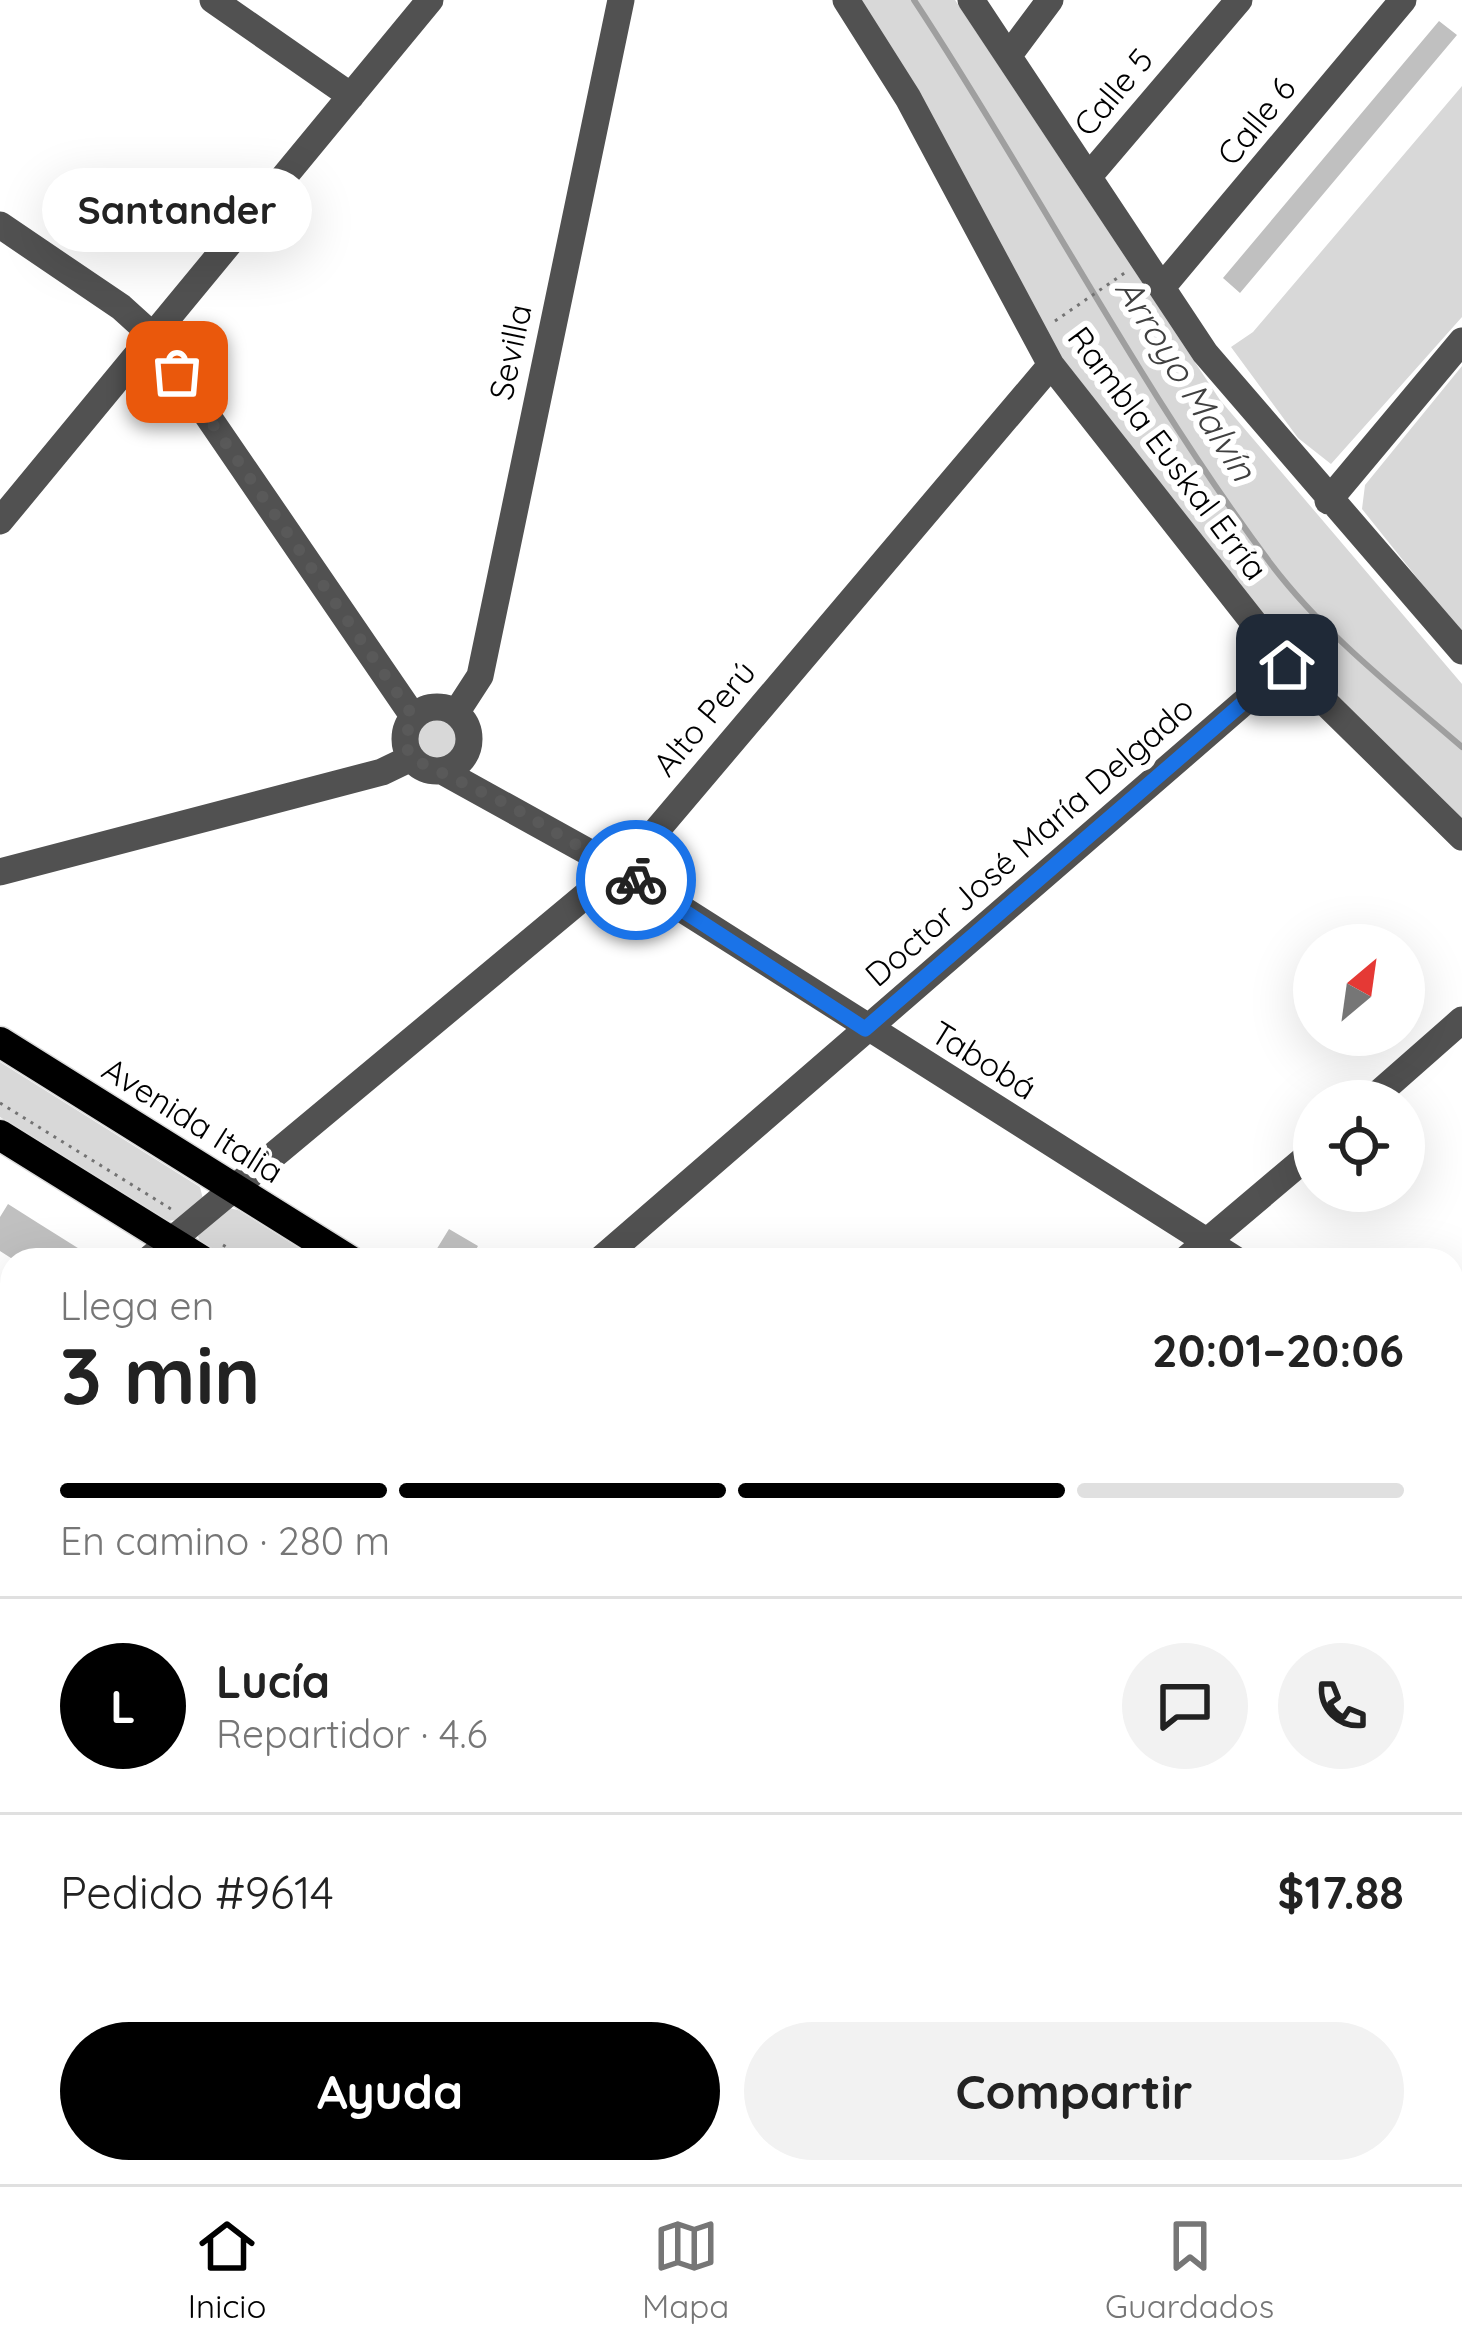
<!DOCTYPE html>
<html lang="es">
<head>
<meta charset="utf-8">
<style>
	:root { --surface:#fff; --page:#f2f2f2; --text:#222; --muted:#767676; --line:#e0e0e0; --accent:#000 }
	body { margin:0; font-family:Quicksand,sans-serif; background:var(--page); color:var(--text); height:100vh; display:flex; flex-direction:column; font-size:45px; white-space:nowrap }
	* { box-sizing:border-box; margin:0 }
	p { font-size:39px; color:var(--muted) }
	.icon { flex:none; width:66px; height:66px; fill:none; stroke:currentColor; stroke-width:2; stroke-linecap:round; stroke-linejoin:round }
	.map { position:relative; flex:1; overflow:hidden }
	.panel { position:absolute; left:0px; top:1248px; width:1464px; height:936px; display:flex; flex-direction:column; background:var(--surface); border-radius:36px 36px 0 0; box-shadow:0 12px 48px #0002 }
	.panel>* { flex:none }
	.needle { width:78px; rotate:29deg }
	.controls { position:absolute; left:1293px; top:924px; display:grid; gap:24px }
	.controls a { display:grid; place-items:center; width:132px; height:132px; border-radius:50%; background:var(--surface); box-shadow:0 12px 48px #0002; font-size:60px }
	.pin { position:absolute; display:grid; place-items:center; width:102px; height:102px; color:#fff; margin:-51px; border-radius:24px; box-shadow:0 6px 18px #0006 }
	.courier { position:absolute; display:grid; place-items:center; width:120px; height:120px; margin:-60px; border:9px solid #1a73e8; border-radius:50%; background:#fff; color:#222; box-shadow:0 3px 15px #0007 }
	.bubble { position:absolute; height:84px; border-radius:42px; background:var(--surface); box-shadow:0 12px 48px #0002; font-size:39px; font-weight:800; line-height:84px; text-align:center }
	.head em { font-style:normal; font-weight:800 }
	.head div { display:flex; flex-direction:column-reverse }
	.head { display:flex; align-items:center; justify-content:space-between; height:204px; padding:0 60px }
	h1 { font-size:78px; font-weight:800; line-height:90px }
	.bar { display:grid; grid-template-columns:repeat(4,1fr); gap:18px 12px; align-content:center; height:144px; padding:0 60px }
	.bar i { height:15px; border-radius:9px; background:var(--line) }
	.bar .current { background:var(--accent) }
	.bar p { grid-column:span 4 }
	.line { display:flex; align-items:center; gap:30px; padding:0 60px; border-top:3px solid var(--line) }
	.line div { flex:1 }
	.round { display:grid; place-items:center; flex:none; width:126px; height:126px; border-radius:63px; background:var(--page) }
	.button { display:flex; gap:24px; margin-top:auto; padding:24px 60px }
	.button a { flex:1; height:138px; border-radius:72px; background:var(--accent); color:#fff; font-size:48px; font-weight:800; line-height:138px; text-align:center }
	.button a+a { background:var(--page); color:var(--text) }
	.dock { display:flex; justify-content:space-around; align-items:center; height:168px; border-top:3px solid var(--line); background:var(--surface); font-size:33px; color:var(--muted) }
	.dock a { display:grid; justify-items:center; gap:6px }
	.dock .current { color:var(--accent) }
	.map>svg:first-child { display:block }
	.green { fill:#d8d8d8 }
	.lines { fill:none; stroke-linecap:round; stroke-linejoin:round }
	.stream { stroke:#9f9f9f; stroke-width:6 }
	.building { fill:#c0c0c0 }
	.major-casing { stroke:#dbdbdb; stroke-width:33 }
	.path { stroke:#737373; stroke-width:3; stroke-dasharray:3 6; stroke-linecap:butt }
	.minor { stroke:#515151; stroke-width:27 }
	.major { stroke:#000; stroke-width:30 }
	.done { stroke:#595959; stroke-width:12; stroke-dasharray:0 21.6 }
	.route { stroke:#1a73e8; stroke-width:15 }
	.labels { text-anchor:middle; stroke-width:12; stroke-linejoin:round; paint-order:stroke }
	.street-label { font-size:33px; fill:#000; stroke:#fff }
	.water-label { font-size:36px; font-style:italic; fill:#404040; stroke:#fff }
</style>
</head>
<body>
<div class="map">
<svg width="1462" height="2184" viewBox="0 0 1462 2184">
	<rect width="100%" height="100%" fill="#fff"/>
	<path class="green" d="M858,0H955L1220,400L1462,684V821L1320,686L1048,340Z
		M1462,86V317L1331,464L1298,438L1231,347L1253,332Z
		M1462,366V634L1362,509L1365,485Z
		M414 737a23 23 0 1 1 46 0a23 23 0 1 1-46 0Z
		M0,1062L200,1187L203,1199L179,1220L165,1221L0,1117Z
		M229,1208L238,1210L318,1260H223L201,1245L198,1236Z"/>
	<g class="lines">
		<path class="stream" d="M914,0C1036,185 1138,386 1271,564C1324,634 1396,690 1462,747"/>
	</g>
	<path class="building" d="M1439,21L1457,35L1240,293L1223,278Z
		M8,1204L38,1223L97,1260H14L0,1251V1217Z
		M449,1229L478,1246L470,1260H430Z"/>
	<g class="lines">
		<defs>
			<path id="major" d="M0,1042L349,1260
				M0,1135L201,1260
				M1452,1954L1462,1960
				M1452,2044L1462,2050"/>
		</defs>
		<use href="#major" class="major-casing"/>
		<path class="path" d="M1055,321L1126,272
			M0,1103L171,1209
			M223,1245L247,1260
			M1452,2009L1462,2014"/>
		<path class="minor" d="M213,0L351,96
			M846,0L908,98L1051,365L1287,665L1462,837
			M971,0L1205,353L1462,651
			M1009,55L1050,0
			M1089,176L1239,0
			M0,225L121,307L153,336L413,716
			M1163,286L1403,0
			M1328,501L1462,341
			M0,521L430,0
			M405 739a32 32 0 1 1 64 0a32 32 0 1 1-64 0Z
			M456,713L480,676L621,0
			M442,771L619,869L1236,1260
			M0,872L382,772L411,758
			M1370,1101L1462,1020
			M148,1260L640,850L1051,365
			M600,1260L1287,665
			M1185,1260L1314,1151
			M0,1387L12,1377
			M1452,1395L1462,1401
			M1452,1479L1462,1470
			M1462,1748L1455,1766L1462,1779
			M0,1810L12,1816
			M1452,1852L1462,1842
			M1452,1922L1462,1913
			M1452,2120L1462,2127
			M1452,2160L1462,2144
			M683,2172L706,2184
			M1340,2172L1360,2184
			M238,2184L306,2172
			M870,2184L877,2172
			M1255,2184L1260,2172
			M1427,2184L1442,2172"/>
		<use href="#major" class="major"/>
	</g>
	<g class="lines">
		<path class="done" d="M177,372L413,716L404,741L411,758L511,806L636,880"/>
		<path class="route" d="M636,880L865,1029L1287,665"/>
	</g>
	<g class="labels">
		<g class="street-label">
			<text transform="translate(1113 92) rotate(-50)" y="12">Calle 5</text>
			<text transform="translate(1256 121) rotate(-51)" y="12">Calle 6</text>
			<text transform="translate(510 352) rotate(-78)" y="12">Sevilla</text>
			<text transform="translate(1168 453) rotate(53)" y="12">Rambla Euskal Erría</text>
			<text transform="translate(704 718) rotate(-50)" y="12">Alto Perú</text>
			<text transform="translate(1029 841) rotate(-41)" y="12">Doctor José María Delgado</text>
			<text transform="translate(984 1060) rotate(32)" y="12">Tabobá</text>
			<text transform="translate(193 1120) rotate(32)" y="12">Avenida Italia</text>
		</g>
		<g class="water-label">
			<text transform="translate(1186 379) rotate(58)" y="13">Arroyo Malvín</text>
		</g>
	</g>
</svg>
<div class="controls">
<a><svg class="needle" viewBox="-14 -14 28 28"><path d="M0-13l5 13h-10z" fill="#e53935"/><path d="M0 13l5-13h-10z" fill="#767676"/></svg></a>
<a><svg class="icon" aria-label="locate" viewBox="0 0 24 24"><circle cx="12" cy="12" r="6"/><path d="M12 2v4M12 18v4M2 12h4M18 12h4"/></svg></a>
</div>
<div class="pin" style="left:177px;top:372px;background:#ea580c"><svg class="icon" aria-label="bag" viewBox="0 0 24 24"><path d="M5 8h14l-1 12H6zM9 8a3 3 0 0 1 6 0"/></svg></div>
<div class="pin" style="left:1287px;top:665px;background:#1f2937"><svg class="icon" aria-label="home" viewBox="0 0 24 24"><path d="M3 11l9-7 9 7M6 9v11h12V9"/></svg></div>
<div class="courier" style="left:636px;top:880px"><svg class="icon" aria-label="bike" viewBox="0 0 24 24"><circle cx="6" cy="16" r="4"/><circle cx="18" cy="16" r="4"/><path d="M6 16l4-8h5l3 8M10 8l3 8H6M13 5h3"/></svg></div>
<div class="bubble" style="left:42px;top:168px;width:270px">Santander</div>
<section class="panel">
<div class="head"><div><h1>3 min</h1><p>Llega en</p></div><em>20:01–20:06</em></div>
<div class="bar"><i class="current"></i><i class="current"></i><i class="current"></i><i></i><p>En camino · 280 m</p></div>
<div class="line" style="height:216px"><b class="round" style="background:var(--accent);color:#fff">L</b><div><b>Lucía</b><p>Repartidor · 4.6</p></div><a class="round"><svg class="icon" aria-label="chat" viewBox="0 0 24 24"><path d="M4 5h16v11H9l-5 4z"/></svg></a><a class="round"><svg class="icon" aria-label="phone" viewBox="0 0 24 24"><path d="M5 4h4l2 5-3 2q2 4 5 5l2-3 5 2v4C11 20 4 13 5 4z"/></svg></a></div>
<div class="line" style="height:156px"><div>Pedido #9614</div><b>$17.88</b></div>
<div class="button"><a>Ayuda</a><a>Compartir</a></div>
</section>
</div>
<nav class="dock">
<a class="current"><svg class="icon" aria-label="home" viewBox="0 0 24 24"><path d="M3 11l9-7 9 7M6 9v11h12V9"/></svg>Inicio</a>
<a><svg class="icon" aria-label="map" viewBox="0 0 24 24"><path d="M3 6l6-2 6 2 6-2v14l-6 2-6-2-6 2zM9 4v14M15 6v14"/></svg>Mapa</a>
<a><svg class="icon" aria-label="saved" viewBox="0 0 24 24"><path d="M7 4h10v16l-5-4-5 4z"/></svg>Guardados</a>
</nav>
</body>
</html>
